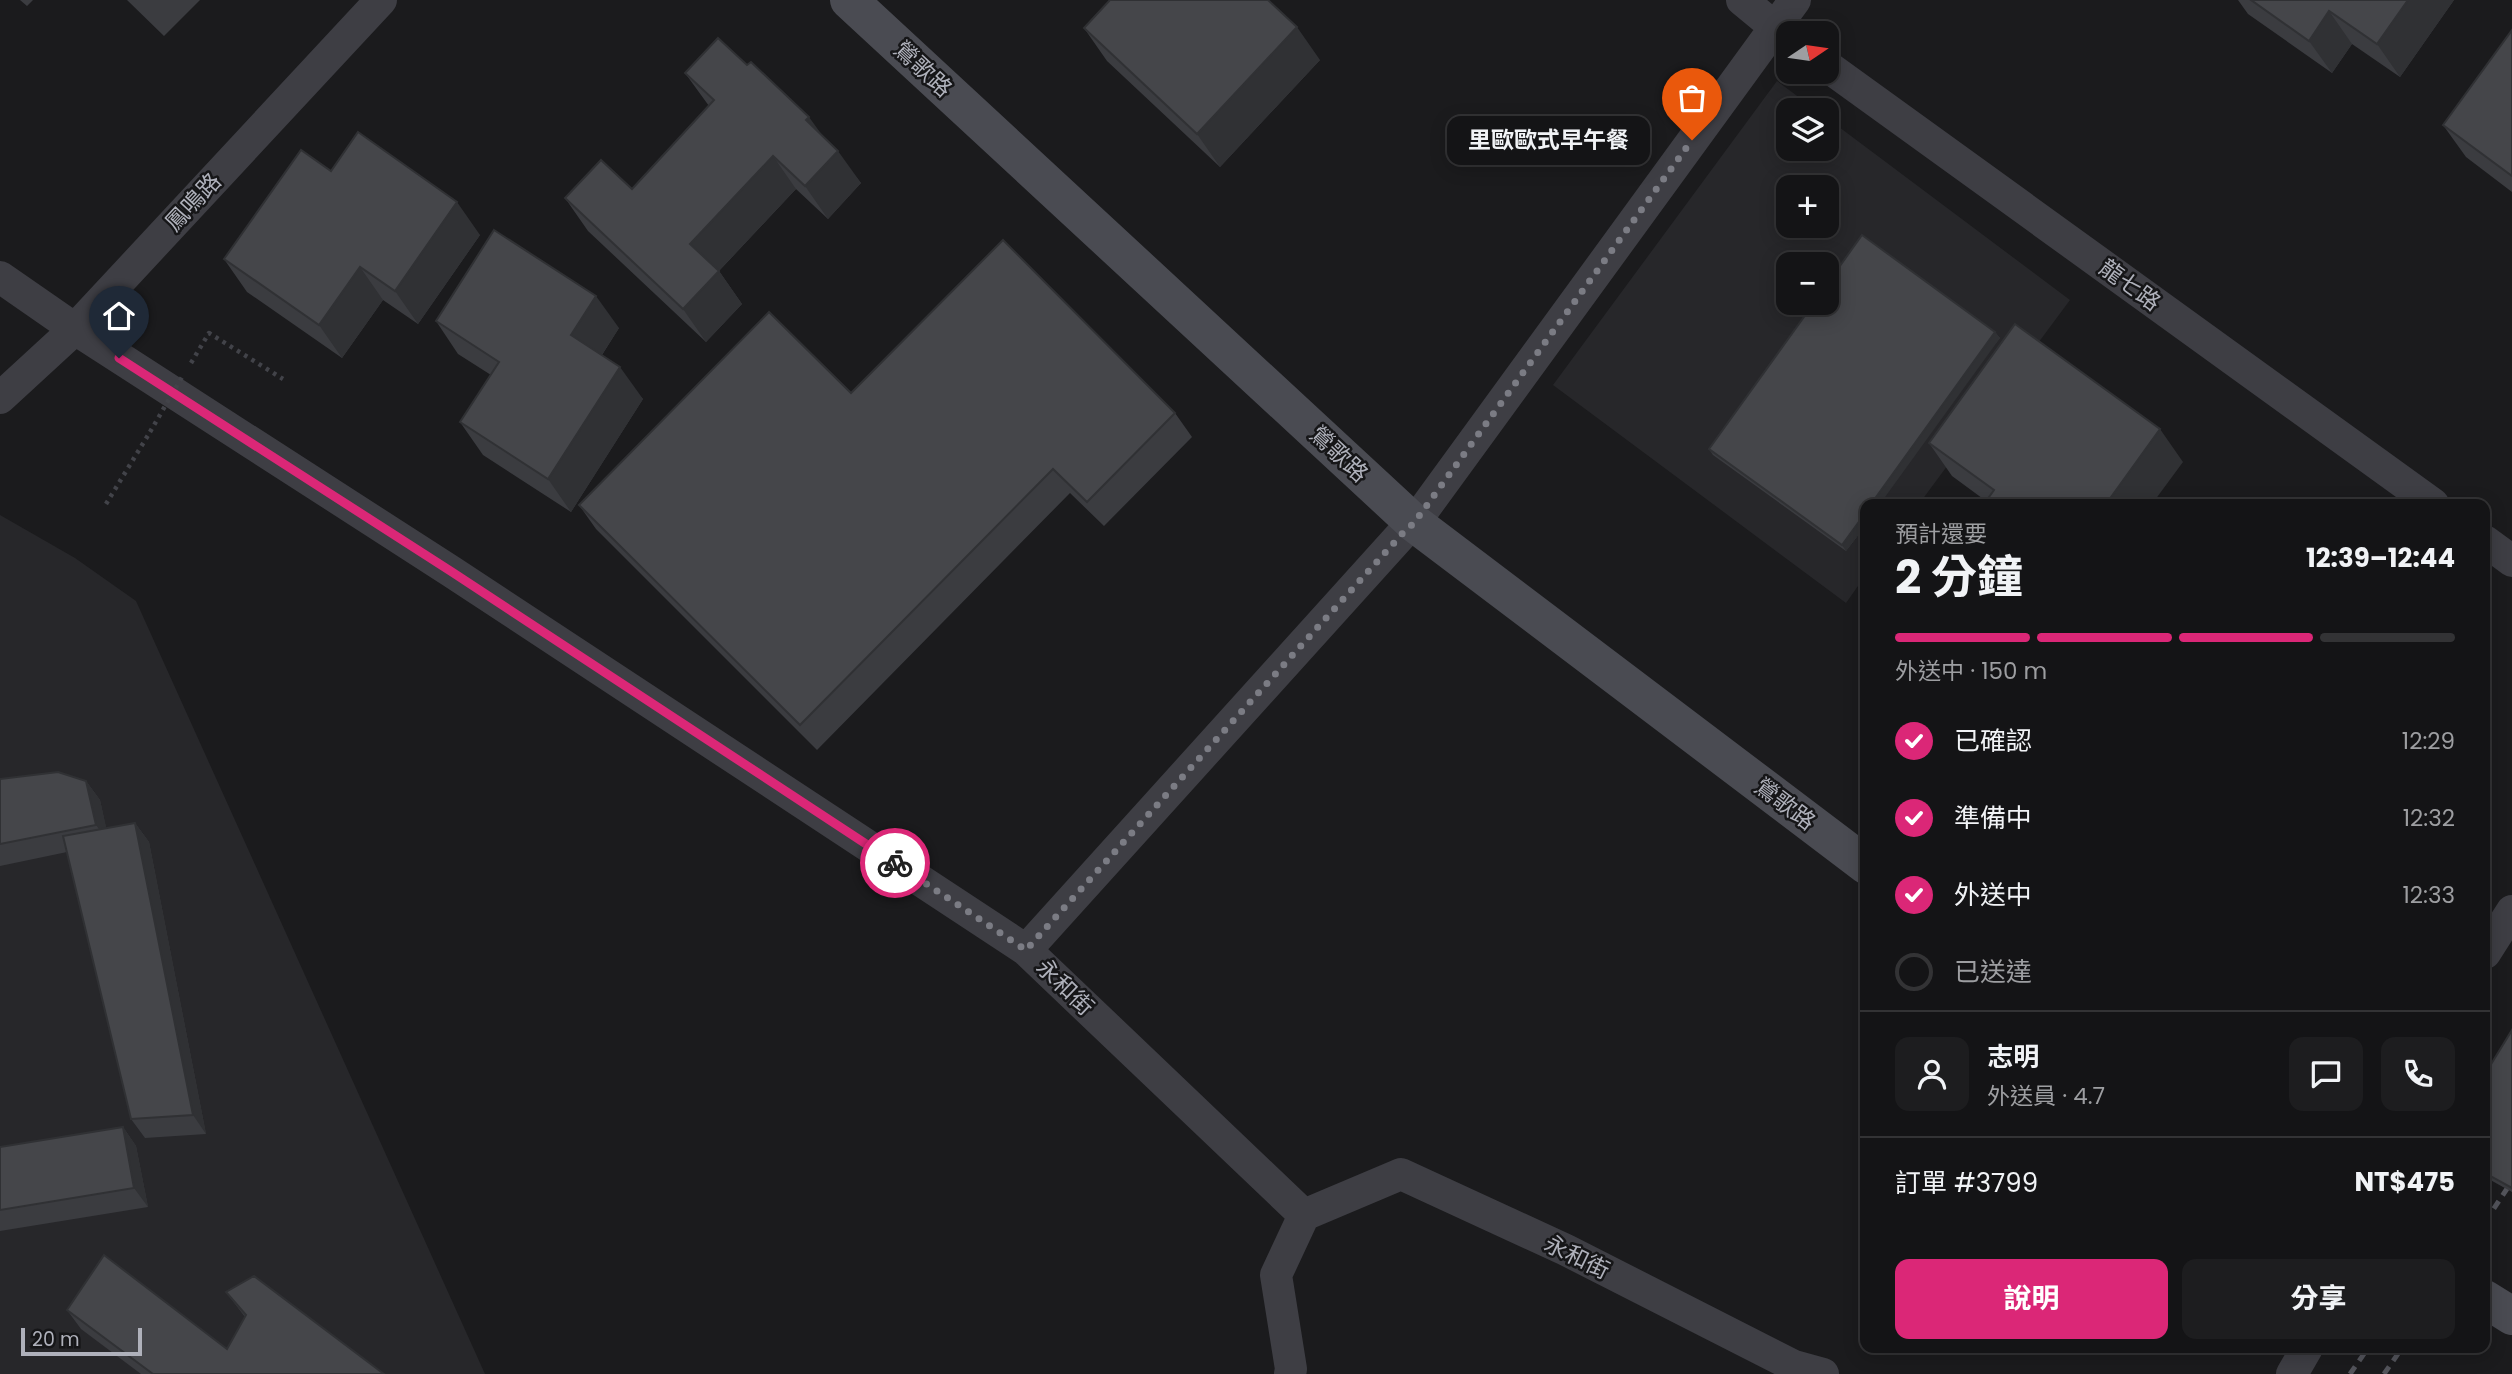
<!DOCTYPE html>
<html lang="zh-TW">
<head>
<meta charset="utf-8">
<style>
	:root { --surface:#141416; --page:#1d1d1f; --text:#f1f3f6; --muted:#9d9ea1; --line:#333335; --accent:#db2777 }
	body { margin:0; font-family:Poppins,"Noto Sans TC",sans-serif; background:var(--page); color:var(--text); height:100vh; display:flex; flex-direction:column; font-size:26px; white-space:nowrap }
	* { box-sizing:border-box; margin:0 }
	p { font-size:23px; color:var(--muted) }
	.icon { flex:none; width:38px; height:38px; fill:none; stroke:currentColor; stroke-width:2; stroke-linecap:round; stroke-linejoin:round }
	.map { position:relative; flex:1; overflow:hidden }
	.sheet { position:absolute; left:1860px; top:499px; width:630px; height:854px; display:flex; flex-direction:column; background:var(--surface); border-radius:14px; box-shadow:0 4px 18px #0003,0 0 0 2px var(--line) }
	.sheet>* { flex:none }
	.needle { width:46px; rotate:77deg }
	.fabs { position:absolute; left:1776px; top:21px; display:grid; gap:14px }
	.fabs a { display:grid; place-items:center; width:63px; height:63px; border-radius:14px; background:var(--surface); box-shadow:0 4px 18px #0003,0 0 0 2px var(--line); font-size:35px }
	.scale { position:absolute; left:21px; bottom:18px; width:121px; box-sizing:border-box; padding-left:7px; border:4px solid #afb1bb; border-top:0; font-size:19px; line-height:24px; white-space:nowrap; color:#afb1bb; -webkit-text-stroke:5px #161618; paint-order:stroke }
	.pin { position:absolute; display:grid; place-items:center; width:60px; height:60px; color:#fff; margin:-72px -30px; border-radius:50% 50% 50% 0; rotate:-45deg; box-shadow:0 0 7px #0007 }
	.pin .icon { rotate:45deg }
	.courier { position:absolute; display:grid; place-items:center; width:70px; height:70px; margin:-35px; border:5px solid #db2777; border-radius:50%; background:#fff; color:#222; box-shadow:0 2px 9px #0007 }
	.bubble { position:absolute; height:49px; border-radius:14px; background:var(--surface); box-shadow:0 4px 18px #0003,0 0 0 2px var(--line); font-size:23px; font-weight:700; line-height:49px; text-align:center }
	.head em { font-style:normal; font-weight:700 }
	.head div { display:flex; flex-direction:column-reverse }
	.head { display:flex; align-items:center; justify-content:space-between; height:119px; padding:0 35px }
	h1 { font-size:46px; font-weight:700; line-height:52px }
	.bar { display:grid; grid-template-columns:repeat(4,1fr); gap:10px 7px; align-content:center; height:84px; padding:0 35px }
	.bar i { height:9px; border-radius:5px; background:var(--line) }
	.bar .active { background:var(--accent) }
	.bar p { grid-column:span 4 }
	.line { display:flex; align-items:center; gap:18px; padding:0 35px; border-top:2px solid var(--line) }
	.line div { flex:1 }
	.round { display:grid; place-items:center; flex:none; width:74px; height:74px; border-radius:14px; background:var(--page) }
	ol { padding:0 35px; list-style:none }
	li { display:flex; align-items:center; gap:21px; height:77px }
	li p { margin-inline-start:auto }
	li .icon { padding:7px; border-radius:50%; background:var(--accent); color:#fff; stroke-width:4 }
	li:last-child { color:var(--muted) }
	li i { width:38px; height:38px; border:4px solid var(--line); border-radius:50% }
	.button { display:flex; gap:14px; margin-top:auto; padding:14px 35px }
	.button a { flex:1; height:80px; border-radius:14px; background:var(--accent); color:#fff; font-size:28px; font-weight:700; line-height:80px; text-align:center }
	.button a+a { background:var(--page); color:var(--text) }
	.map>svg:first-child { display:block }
	.built { fill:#27272a; fill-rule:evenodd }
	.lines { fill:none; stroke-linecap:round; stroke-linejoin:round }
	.path { stroke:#424349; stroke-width:4.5; stroke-dasharray:3.5 5; stroke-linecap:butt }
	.street { stroke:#3e3e44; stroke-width:32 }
	.secondary { stroke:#4a4b52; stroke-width:38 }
	.rail { stroke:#53545b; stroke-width:5; stroke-dasharray:9 7; stroke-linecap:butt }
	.path-bridge { stroke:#424349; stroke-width:4.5; stroke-dasharray:3.5 5; stroke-linecap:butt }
	.wall { fill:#3b3c40 }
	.shaded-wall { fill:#303134 }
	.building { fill:#45464a; stroke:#303134; stroke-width:2 }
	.done { stroke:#7b7c84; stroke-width:7; stroke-dasharray:0 12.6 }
	.route { stroke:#db2777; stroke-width:9 }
	.labels { text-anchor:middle; stroke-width:5; stroke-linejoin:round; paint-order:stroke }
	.street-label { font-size:23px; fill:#afb1bb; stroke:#161618 }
</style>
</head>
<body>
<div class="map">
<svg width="2512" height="1374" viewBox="0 0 2512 1374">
	<rect width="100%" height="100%" fill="#1b1b1d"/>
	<path class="built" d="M1777,81L1816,110H1788V149H1827V118L2070,300L1919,504H1866L1865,576L1846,603L1553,385ZM1788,187H1827V226H1788ZM1788,264H1827V303H1788Z
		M0,515L75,558L136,601L485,1374H0Z"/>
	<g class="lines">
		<path class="path" d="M191,363L209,333L283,379
			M106,504L150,432"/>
		<path class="street" d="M1742,0L1788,38
			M1827,66L2433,504
			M0,277L75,329L452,572L1026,950L1304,1215L1401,1174L1566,1250L1794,1366L1823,1374
			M0,398L75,329L381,0
			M2485,541L2512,561
			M1026,950L1402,534L1414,523L1795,0
			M2485,953L2512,911
			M1290,1374L1291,1369L1276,1275L1304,1215
			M2292,1374L2307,1348"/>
		<path class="secondary" d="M849,0L1414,523L1866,865
			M2485,1299L2512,1316"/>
		<path class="rail" d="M2485,1222L2512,1181
			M2350,1374L2368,1348
			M2384,1374L2402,1348"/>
		<path class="path-bridge" d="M150,432L182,377"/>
	</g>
	<path class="wall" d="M20,0H33L27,6Z
		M127,0H200L164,36Z
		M2238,0H2454L2400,77L2352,44L2332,73L2248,14Z
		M1084,28L1320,60L1220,167L1107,61Z
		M2512,30V192L2466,157L2443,125Z
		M685,73L823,136L861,183L828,219L796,189L719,271L742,304L706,342L588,231L565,198L632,189L709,106Z
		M331,171L480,235L418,324L383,300L342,358L247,292L224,259Z
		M436,321L619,328L602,355L643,399L571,512L483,455L460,422L491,375L458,354Z
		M1995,332L2000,338L1866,504V525L1846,551L1713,455L1709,449Z
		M851,393L1175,413L1192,437L1104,526L1070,493L817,750L596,529L579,505Z
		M1929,443L2183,462L1986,501L1952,476Z
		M0,779L86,781L100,800L106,828L135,823L149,842L206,1134L145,1138L131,1119L67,852L0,866Z
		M2512,1030V1192L2485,1177V1074Z
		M123,1127L136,1146L148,1207L0,1231V1147Z
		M226,1292L384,1374H141L81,1329L67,1310L227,1349L245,1317Z"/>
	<path class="shaded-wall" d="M2408,0H2454L2400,77L2377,44Z
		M2329,11L2352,44L2332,73L2309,41Z
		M1297,27L1320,60L1220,167L1197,134Z
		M809,117L832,149L806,120Z
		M838,151L861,183L828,219L805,186Z
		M773,156L796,189L713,277L690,244Z
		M457,202L480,235L418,324L395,291Z
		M360,267L383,300L342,358L319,325Z
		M719,271L742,304L706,342L683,309Z
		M596,296L619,328L594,367L571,335Z
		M1995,332L2000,338L1880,504H1871Z
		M620,367L643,399L571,512L548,479Z
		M2160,429L2183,462L2152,504H2106Z
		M1866,512V525L1846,551L1842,545Z
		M86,781L100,800L110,844L96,825Z
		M135,823L149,842L206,1134L193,1115Z
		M123,1127L136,1146L148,1207L134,1188Z"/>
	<path class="building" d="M1110,0H1268L1297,27L1197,134L1084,28Z
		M2251,0H2408L2377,44L2329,11L2309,41Z
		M2512,30V176L2443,125Z
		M718,38L747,65L751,62L809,117L806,120L838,151L805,186L773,156L690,244L719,271L683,309L565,198L601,160L632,189L714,100L685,73Z
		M358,132L457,202L395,291L360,267L319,325L224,259L301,150L331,171Z
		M494,230L596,296L571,335L620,367L548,479L460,422L499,362L436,321Z
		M1862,235L1995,332L1871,504H1866V512L1842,545L1709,449L1814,303H1827V284Z
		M1003,240L1175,413L1087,502L1053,469L800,725L579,505L769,312L851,393Z
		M2015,324L2160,429L2106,504H1984L1994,490L1929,443Z
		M58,772L86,781L96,825L0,844V779Z
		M135,823L193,1115L131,1119L63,836Z
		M2512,1030V1188L2485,1173V1074Z
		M123,1127L134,1188L0,1210V1147Z
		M104,1255L227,1349L246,1315L226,1292L254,1276L384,1374H153L67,1310Z"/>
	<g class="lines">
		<path class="done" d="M895,863L1026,950L1402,534L1414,523L1692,140"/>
		<path class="route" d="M119,358L452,572L895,863"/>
	</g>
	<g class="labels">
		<g class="street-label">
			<text transform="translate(923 69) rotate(43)" y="8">鶯歌路</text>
			<text transform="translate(193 202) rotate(-47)" y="8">鳳鳴路</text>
			<text transform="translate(2130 285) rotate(36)" y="8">龍七路</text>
			<text transform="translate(1339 454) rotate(43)" y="8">鶯歌路</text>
			<text transform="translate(1785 804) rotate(37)" y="8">鶯歌路</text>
			<text transform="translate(1065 987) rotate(44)" y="8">永和街</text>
			<text transform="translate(1577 1257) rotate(26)" y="8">永和街</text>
		</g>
	</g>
</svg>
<div class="fabs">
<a><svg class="needle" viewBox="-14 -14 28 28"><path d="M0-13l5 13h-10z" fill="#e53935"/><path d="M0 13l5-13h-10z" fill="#9d9ea1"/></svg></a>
<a><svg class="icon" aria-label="layers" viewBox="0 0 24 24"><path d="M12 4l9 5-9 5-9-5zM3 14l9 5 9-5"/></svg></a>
<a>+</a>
<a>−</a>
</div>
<div class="scale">20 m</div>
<div class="pin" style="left:1692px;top:140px;background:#ea580c"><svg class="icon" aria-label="bag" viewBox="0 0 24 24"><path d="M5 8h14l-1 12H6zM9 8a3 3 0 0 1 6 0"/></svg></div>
<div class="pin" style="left:119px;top:358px;background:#1f2937"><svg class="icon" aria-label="home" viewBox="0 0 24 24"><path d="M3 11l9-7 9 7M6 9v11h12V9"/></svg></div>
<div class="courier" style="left:895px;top:863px"><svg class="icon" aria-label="bike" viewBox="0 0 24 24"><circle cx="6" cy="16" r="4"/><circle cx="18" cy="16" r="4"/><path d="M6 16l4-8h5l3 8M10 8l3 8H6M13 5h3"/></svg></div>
<div class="bubble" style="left:1447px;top:116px;width:203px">里歐歐式早午餐</div>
<section class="sheet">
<div class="head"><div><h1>2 分鐘</h1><p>預計還要</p></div><em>12:39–12:44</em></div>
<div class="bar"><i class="active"></i><i class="active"></i><i class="active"></i><i></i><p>外送中 · 150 m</p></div>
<ol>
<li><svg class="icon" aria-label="check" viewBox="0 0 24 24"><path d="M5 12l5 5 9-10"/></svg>已確認<p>12:29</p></li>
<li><svg class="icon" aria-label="check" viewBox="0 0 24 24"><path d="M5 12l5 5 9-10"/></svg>準備中<p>12:32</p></li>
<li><svg class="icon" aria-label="check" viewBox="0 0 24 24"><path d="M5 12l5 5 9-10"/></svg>外送中<p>12:33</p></li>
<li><i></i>已送達</li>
</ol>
<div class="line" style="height:126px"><a class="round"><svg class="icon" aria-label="person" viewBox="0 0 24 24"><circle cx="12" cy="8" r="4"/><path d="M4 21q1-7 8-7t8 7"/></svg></a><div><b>志明</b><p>外送員 · 4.7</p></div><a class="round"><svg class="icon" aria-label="chat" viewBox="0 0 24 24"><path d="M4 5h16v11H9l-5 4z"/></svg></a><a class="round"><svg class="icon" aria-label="phone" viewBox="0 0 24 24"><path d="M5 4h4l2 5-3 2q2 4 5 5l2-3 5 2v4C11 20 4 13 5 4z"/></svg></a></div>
<div class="line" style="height:91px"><div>訂單 #3799</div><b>NT$475</b></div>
<div class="button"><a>說明</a><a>分享</a></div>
</section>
</div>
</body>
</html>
